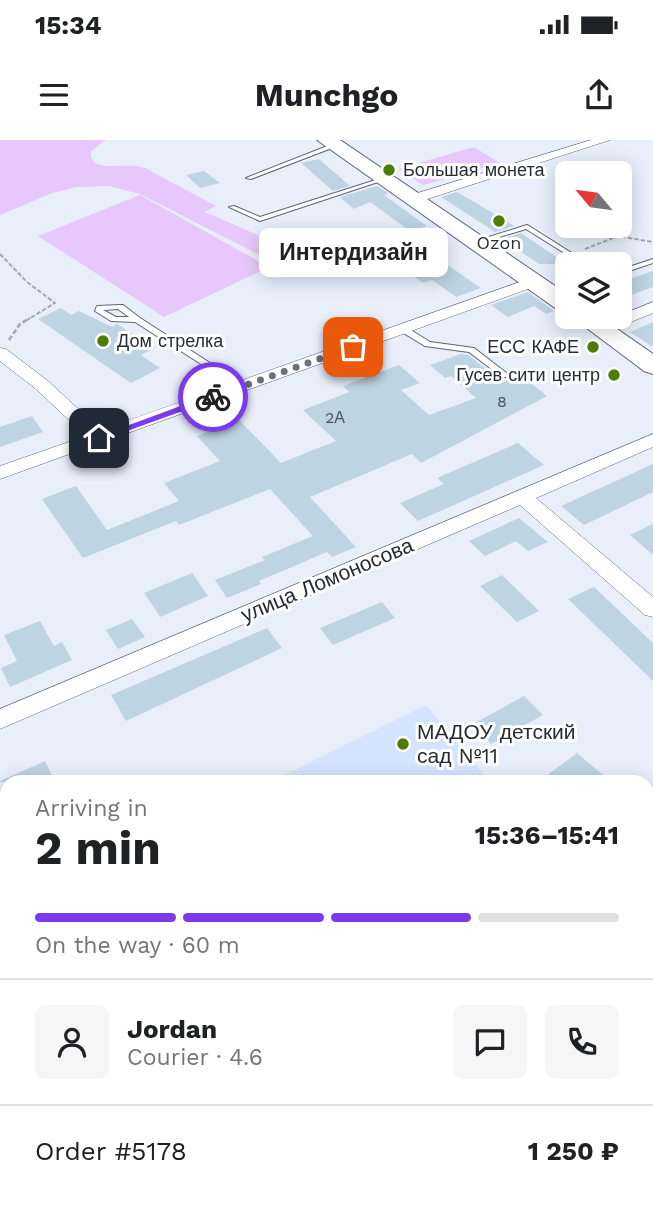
<!DOCTYPE html>
<html lang="en">
<head>
<meta charset="utf-8">
<style>
	:root { --surface:#fff; --page:#f6f6f6; --text:#202124; --muted:#757577; --line:#e0e0e0; --accent:#7c3aed }
	body { margin:0; font-family:"Work Sans",sans-serif; background:var(--page); color:var(--text); height:100vh; display:flex; flex-direction:column; font-size:26px; white-space:nowrap }
	* { box-sizing:border-box; margin:0 }
	p { font-size:23px; color:var(--muted) }
	.icon { flex:none; width:38px; height:38px; fill:none; stroke:currentColor; stroke-width:2; stroke-linecap:round; stroke-linejoin:round }
	.map { position:relative; flex:1; overflow:hidden }
	.side { position:absolute; left:0px; top:635px; width:654px; height:436px; display:flex; flex-direction:column; background:var(--surface); border-radius:21px 21px 0 0; box-shadow:0 4px 18px #0003 }
	.side>* { flex:none }
	.needle { width:46px; rotate:299deg }
	.fabs { position:absolute; left:555px; top:21px; display:grid; gap:14px }
	.fabs a { display:grid; place-items:center; width:77px; height:77px; border-radius:10px; background:var(--surface); box-shadow:0 4px 18px #0003; font-size:35px }
	.pin { position:absolute; display:grid; place-items:center; width:60px; height:60px; color:#fff; margin:-30px; border-radius:14px; box-shadow:0 4px 10px #0006 }
	.courier { position:absolute; display:grid; place-items:center; width:70px; height:70px; margin:-35px; border:5px solid #7c3aed; border-radius:50%; background:#fff; color:#222; box-shadow:0 2px 9px #0007 }
	.bubble { position:absolute; height:49px; border-radius:10px; background:var(--surface); box-shadow:0 4px 18px #0003; font-size:23px; font-weight:700; line-height:49px; text-align:center }
	.summary em { font-style:normal; font-weight:700 }
	.summary div { display:flex; flex-direction:column-reverse }
	.summary { display:flex; align-items:center; justify-content:space-between; height:119px; padding:0 35px }
	h1 { font-size:46px; font-weight:700; line-height:52px }
	.bar { display:grid; grid-template-columns:repeat(4,1fr); gap:10px 7px; align-content:center; height:84px; padding:0 35px }
	.bar i { height:9px; border-radius:5px; background:var(--line) }
	.bar .on { background:var(--accent) }
	.bar p { grid-column:span 4 }
	.line { display:flex; align-items:center; gap:18px; padding:0 35px; border-top:2px solid var(--line) }
	.line div { flex:1 }
	.round { display:grid; place-items:center; flex:none; width:74px; height:74px; border-radius:10px; background:var(--page) }
	.status { display:flex; justify-content:space-between; align-items:center; height:49px; padding:0 35px; background:var(--surface); direction:ltr }
	.status svg { height:19px; fill:currentColor }
	header { display:flex; justify-content:space-between; align-items:center; height:91px; padding:0 35px; background:var(--surface); font-size:32px; font-weight:700 }
	.map>svg:first-child { display:block }
	.built { fill:#d4e4ff }
	.green { fill:#e8c8fc }
	.building { fill:#bed4e2 }
	.lines { fill:none; stroke-linecap:round; stroke-linejoin:round }
	.service-casing { stroke:#5b6677; stroke-width:2 }
	.minor-casing { stroke:#5b6677; stroke-width:1 }
	.primary-casing { stroke:#5b6677; stroke-width:2 }
	.path-far1 { stroke:#a2a8b2; stroke-width:2; stroke-dasharray:4.5 2; stroke-linecap:butt }
	.path { stroke:#a2a8b2; stroke-width:2.5; stroke-dasharray:5 2.5; stroke-linecap:butt }
	.service { fill:#fff; fill-rule:evenodd }
	.minor { fill:#fff; fill-rule:evenodd }
	.primary { fill:#fff; fill-rule:evenodd }
	.route { fill:#7c3aed }
	.done { stroke:#6b707a; stroke-width:7; stroke-dasharray:0 12.6 }
	.poi-dot { fill:#4e7d06; stroke:#fff; stroke-width:2.5 }
	.labels { text-anchor:middle; stroke-width:6; stroke-linejoin:round; paint-order:stroke }
	.far-number-label { font-size:16px; fill:#4d5660 }
	.far-poi-label { font-size:18px; fill:#272c34; stroke:#fff; text-anchor:start }
	.street-label { font-size:21px; fill:#272c34; stroke:#fff }
	.poi-label { font-size:21px; fill:#272c34; stroke:#fff; text-anchor:start }
</style>
</head>
<body>
<div class="status"><b>15:34</b><svg viewBox="0 0 49 12"><path d="M0 12V9h3v3zM5 12V6h3v6zM10 12V3h3v9zM15 12V0h3v12zM26 1h20v11H26zM47 4h2v5h-2z"/></svg></div>
<header><svg class="icon" aria-label="menu" viewBox="0 0 24 24"><path d="M4 6h16M4 12h16M4 18h16"/></svg>Munchgo<svg class="icon" aria-label="share" viewBox="0 0 24 24"><path d="M12 15V3M7 8l5-5 5 5M5 13v7h14v-7"/></svg></header>
<div class="map">
<svg width="653" height="1070" viewBox="0 0 653 1070">
	<rect width="100%" height="100%" fill="#e8effb"/>
	<path class="built" d="M426,565L490,642H270Z"/>
	<path class="green" d="M0,0H106L91,11V17L95,23C111,30 127,22 145,28L216,66L205,72L285,107L267,119L140,54L108,46L76,47L50,54L0,75Z
		M474,7L500,23L423,45L398,29Z
		M140,55L269,127L164,177L38,96Z"/>
	<path class="building" d="M319,19L350,46L333,51L301,23Z
		M204,31L220,43L200,48L186,35Z
		M377,46L388,53L384,55L427,86L410,91L370,62L354,69L340,57Z
		M457,52L500,77L514,86L495,92L441,57Z
		M521,93L567,124H539L502,99Z
		M422,99L444,114L436,117L481,148L456,157L432,140L423,143L382,113Z
		M653,131V147L620,159V142Z
		M528,152L554,171L546,174L534,166L508,177L491,165Z
		M61,168L71,175L79,171L112,187L117,184L155,208L141,215L160,228L131,243L38,179Z
		M653,182V207L630,192Z
		M461,214L468,215L503,242L521,235L547,256L421,323L412,314L310,357L356,407L332,417L327,412L259,441L261,444L227,458L215,440L265,420L262,417L313,396L270,349L179,385L176,381L83,418L42,359L76,346L107,390L179,361L164,343L220,321L197,296L239,280L281,323L336,301L303,270L349,252L343,246L399,225L420,243L401,250L429,275L476,258L451,236L445,238L430,225Z
		M32,276L43,292L0,307V287Z
		M518,303L544,325L418,381L400,363L444,344L437,338Z
		M653,324V352L584,385L561,366Z
		M519,378L548,402L528,411L516,401L485,416L469,401Z
		M653,384V415L630,395Z
		M192,433L208,456L160,477L144,453Z
		M502,435L539,471L517,482L480,446Z
		M594,447L653,503V541L568,459Z
		M382,462L395,478L333,505L320,488Z
		M132,479L145,497L118,509L106,490Z
		M40,481L54,506L62,502L72,520L10,547L1,528L17,521L4,495Z
		M267,488L282,508L126,581L111,555Z
		M524,556L543,575L491,604L473,584Z
		M577,613L611,642H538Z
		M45,621L55,642H0V641Z"/>
	<g class="lines">
		<defs>
			<path id="service" d="M335,3L338,5L337,6L251,39L246,38Z
				M382,38L387,39L260,81L229,67L234,66L260,77Z
				M527,85L529,86L589,124H582L526,89L476,104L473,102Z
				M653,119V123L620,134V130Z
				M120,165H123L140,178L246,246L242,248H239L135,182L111,181L95,171L97,166ZM118,169L129,177H116L103,170Z
				M400,187H406L430,202L474,208L509,235L505,237H502L469,212L425,206L400,191Z
				M653,735V748L648,751V738Z"/>
			<path id="minor" d="M591,0H610L418,62L413,63L406,59L408,56Z
				M534,137L542,142L539,145L0,339V326L86,296L36,249L0,221V208L6,209L48,241L101,290Z
				M653,162V173L608,191L602,193L594,188L596,185Z
				M653,294V307L536,358L653,457V477L645,475L520,365L0,589V569Z"/>
			<path id="primary" d="M317,0H340L567,154V172L558,170Z
				M572,177H600L653,214V234L644,231Z"/>
		</defs>
		<use href="#service" class="service-casing"/>
		<use href="#minor" class="minor-casing"/>
		<use href="#primary" class="primary-casing"/>
		<path class="path-far1" d="M585,109L618,96L653,102
			M0,114L27,142L55,163L27,180"/>
		<path class="path" d="M9,200L20,184L30,178"/>
		<use href="#service" class="service"/>
		<use href="#minor" class="minor"/>
		<use href="#primary" class="primary"/>
	</g>
	<path class="route" d="M213,254L216,259L102,300L94,298Z"/>
	<g class="lines">
		<path class="done" d="M213,257L353,207"/>
	</g>
	<g class="poi-dot">
		<circle cx="389" cy="30" r="7"/>
		<circle cx="499" cy="81" r="7"/>
		<circle cx="103" cy="201" r="7"/>
		<circle cx="593" cy="207" r="7"/>
		<circle cx="614" cy="235" r="7"/>
		<circle cx="403" cy="604" r="7"/>
	</g>
	<g class="labels">
		<g class="far-number-label">
			<text x="502" y="267">8</text>
			<text x="335" y="283">2А</text>
		</g>
		<g class="far-poi-label">
			<text x="403" y="36">Большая монета</text>
			<text x="499" y="109" text-anchor="middle">Ozon</text>
			<text x="117" y="207">Дом стрелка</text>
			<text x="579" y="213" text-anchor="end">ЕСС КАФЕ</text>
			<text x="600" y="241" text-anchor="end">Гусев сити центр</text>
		</g>
		<g class="street-label">
			<text transform="translate(327 440) rotate(-23)" y="7">улица Ломоносова</text>
		</g>
		<g class="poi-label">
			<text x="417" y="599">МАДОУ детский<tspan x="417" dy="24">сад №11</tspan></text>
		</g>
	</g>
</svg>
<div class="fabs">
<a><svg class="needle" viewBox="-14 -14 28 28"><path d="M0-13l5 13h-10z" fill="#e53935"/><path d="M0 13l5-13h-10z" fill="#757577"/></svg></a>
<a><svg class="icon" aria-label="layers" viewBox="0 0 24 24"><path d="M12 4l9 5-9 5-9-5zM3 14l9 5 9-5"/></svg></a>
</div>
<div class="pin" style="left:353px;top:207px;background:#ea580c"><svg class="icon" aria-label="bag" viewBox="0 0 24 24"><path d="M5 8h14l-1 12H6zM9 8a3 3 0 0 1 6 0"/></svg></div>
<div class="pin" style="left:99px;top:298px;background:#1f2937"><svg class="icon" aria-label="home" viewBox="0 0 24 24"><path d="M3 11l9-7 9 7M6 9v11h12V9"/></svg></div>
<div class="courier" style="left:213px;top:257px"><svg class="icon" aria-label="bike" viewBox="0 0 24 24"><circle cx="6" cy="16" r="4"/><circle cx="18" cy="16" r="4"/><path d="M6 16l4-8h5l3 8M10 8l3 8H6M13 5h3"/></svg></div>
<div class="bubble" style="left:259px;top:88px;width:189px">Интердизайн</div>
<section class="side">
<div class="summary"><div><h1>2 min</h1><p>Arriving in</p></div><em>15:36–15:41</em></div>
<div class="bar"><i class="on"></i><i class="on"></i><i class="on"></i><i></i><p>On the way · 60 m</p></div>
<div class="line" style="height:126px"><a class="round"><svg class="icon" aria-label="person" viewBox="0 0 24 24"><circle cx="12" cy="8" r="4"/><path d="M4 21q1-7 8-7t8 7"/></svg></a><div><b>Jordan</b><p>Courier · 4.6</p></div><a class="round"><svg class="icon" aria-label="chat" viewBox="0 0 24 24"><path d="M4 5h16v11H9l-5 4z"/></svg></a><a class="round"><svg class="icon" aria-label="phone" viewBox="0 0 24 24"><path d="M5 4h4l2 5-3 2q2 4 5 5l2-3 5 2v4C11 20 4 13 5 4z"/></svg></a></div>
<div class="line" style="height:91px"><div>Order #5178</div><b>1 250 ₽</b></div>
</section>
</div>
</body>
</html>
